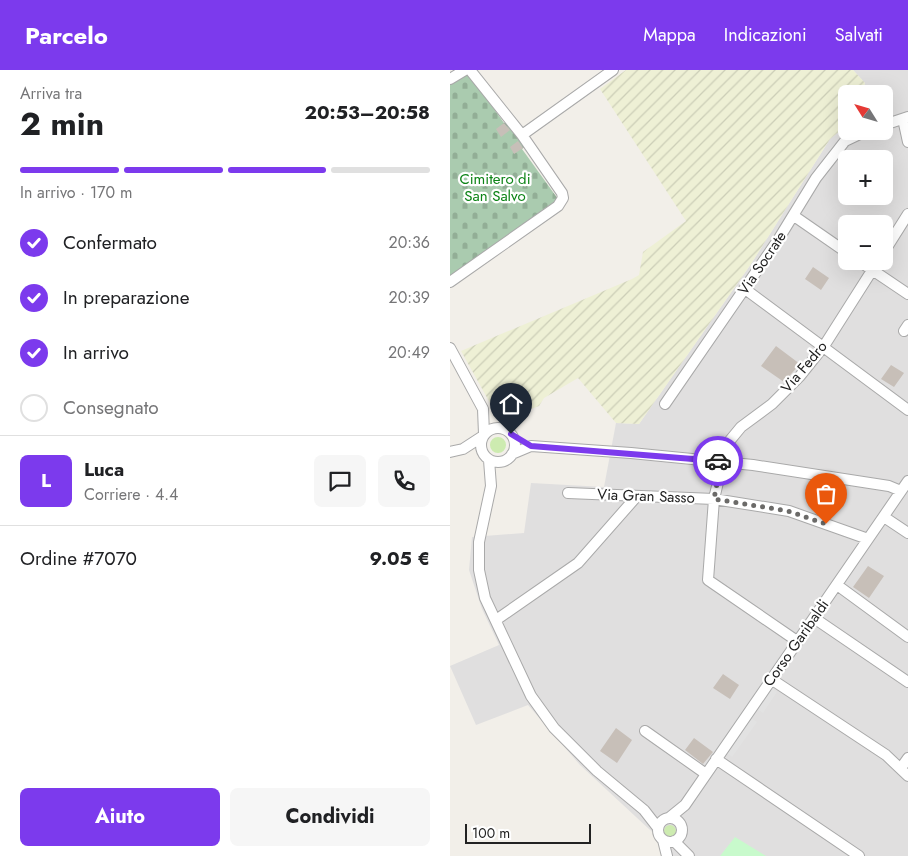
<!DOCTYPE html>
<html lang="it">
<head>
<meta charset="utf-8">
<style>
	:root { --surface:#fff; --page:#f6f6f6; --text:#202124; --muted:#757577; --line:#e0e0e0; --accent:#7c3aed }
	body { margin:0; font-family:Jost,sans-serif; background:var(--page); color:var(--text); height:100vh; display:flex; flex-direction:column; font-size:19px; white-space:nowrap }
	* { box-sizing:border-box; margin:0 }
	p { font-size:16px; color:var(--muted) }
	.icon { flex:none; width:28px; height:28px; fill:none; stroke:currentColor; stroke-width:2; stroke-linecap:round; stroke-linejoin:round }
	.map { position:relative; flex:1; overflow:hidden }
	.details { display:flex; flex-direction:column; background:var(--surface); width:450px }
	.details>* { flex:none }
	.needle { width:32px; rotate:307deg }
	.buttons { position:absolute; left:388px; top:15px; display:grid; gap:10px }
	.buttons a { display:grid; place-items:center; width:55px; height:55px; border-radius:8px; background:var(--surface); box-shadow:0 5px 20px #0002; font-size:25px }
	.scale { position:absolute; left:15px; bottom:12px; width:126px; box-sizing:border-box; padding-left:5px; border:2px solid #222; border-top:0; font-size:14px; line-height:18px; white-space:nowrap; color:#222; -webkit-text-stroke:4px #fff; paint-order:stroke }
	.pin { position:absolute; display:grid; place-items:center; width:42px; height:42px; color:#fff; margin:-51px -21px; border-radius:50% 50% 50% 0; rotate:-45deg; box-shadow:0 0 5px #0007 }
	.pin .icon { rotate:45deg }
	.courier { position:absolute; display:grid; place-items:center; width:50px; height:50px; margin:-25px; border:4px solid #7c3aed; border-radius:50%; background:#fff; color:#222; box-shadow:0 1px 6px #0007 }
	.head em { font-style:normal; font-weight:700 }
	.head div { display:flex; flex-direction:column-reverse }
	.head { display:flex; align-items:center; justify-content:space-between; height:85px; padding:0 20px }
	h1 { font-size:32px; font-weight:700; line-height:38px }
	.bar { display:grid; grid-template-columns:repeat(4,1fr); gap:8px 5px; align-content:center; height:60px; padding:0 20px }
	.bar i { height:6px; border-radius:4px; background:var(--line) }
	.bar .active { background:var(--accent) }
	.bar p { grid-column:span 4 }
	.line { display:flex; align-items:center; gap:12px; padding:0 20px; border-top:1px solid var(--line) }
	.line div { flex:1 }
	.round { display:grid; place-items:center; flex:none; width:52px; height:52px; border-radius:8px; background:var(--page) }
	ol { padding:0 20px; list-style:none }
	li { display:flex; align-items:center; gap:15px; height:55px }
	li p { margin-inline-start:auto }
	li .icon { padding:5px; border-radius:50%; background:var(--accent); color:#fff; stroke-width:4 }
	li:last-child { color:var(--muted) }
	li i { width:28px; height:28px; border:2px solid var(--line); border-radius:50% }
	.cta { display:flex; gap:10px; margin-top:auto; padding:10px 20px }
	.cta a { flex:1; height:58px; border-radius:8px; background:var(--accent); color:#fff; font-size:20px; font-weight:700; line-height:58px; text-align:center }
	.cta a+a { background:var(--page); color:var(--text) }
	header { display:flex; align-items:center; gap:30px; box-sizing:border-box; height:70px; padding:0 25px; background:var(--accent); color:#fff }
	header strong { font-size:24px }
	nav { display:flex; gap:28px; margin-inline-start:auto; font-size:18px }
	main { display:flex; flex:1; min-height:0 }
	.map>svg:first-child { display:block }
	.residential { fill:#e0dfdf; fill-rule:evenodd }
	.farmland { fill:url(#farmland-furrows) }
	.grass { fill:#cdebb0 }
	.cemetery { fill:url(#cemetery-stones) }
	.park { fill:#c8facc }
	.parking { fill:#e2e2e2 }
	.building { fill:#c7bfb8 }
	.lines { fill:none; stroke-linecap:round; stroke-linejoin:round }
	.minor-casing { stroke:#a9a9a9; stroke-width:12 }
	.minor { stroke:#fff; stroke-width:10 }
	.done { stroke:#6b6a68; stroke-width:5; stroke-dasharray:0 9 }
	.route { stroke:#7c3aed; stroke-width:6 }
	.labels { text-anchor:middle; stroke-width:4.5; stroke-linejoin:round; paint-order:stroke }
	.park-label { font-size:15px; fill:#0c8416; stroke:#fff }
	.street-label { font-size:15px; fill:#222; stroke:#fff }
</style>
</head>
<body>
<header>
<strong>Parcelo</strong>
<nav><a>Mappa</a><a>Indicazioni</a><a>Salvati</a></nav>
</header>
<main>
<section class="details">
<div class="head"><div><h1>2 min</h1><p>Arriva tra</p></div><em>20:53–20:58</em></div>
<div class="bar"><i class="active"></i><i class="active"></i><i class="active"></i><i></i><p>In arrivo · 170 m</p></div>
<ol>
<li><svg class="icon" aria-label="check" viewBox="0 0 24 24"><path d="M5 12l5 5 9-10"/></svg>Confermato<p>20:36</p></li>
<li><svg class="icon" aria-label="check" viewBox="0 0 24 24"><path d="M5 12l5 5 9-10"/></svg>In preparazione<p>20:39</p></li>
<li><svg class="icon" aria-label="check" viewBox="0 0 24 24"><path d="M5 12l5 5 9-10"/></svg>In arrivo<p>20:49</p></li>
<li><i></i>Consegnato</li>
</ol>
<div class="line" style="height:90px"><b class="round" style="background:var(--accent);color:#fff">L</b><div><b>Luca</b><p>Corriere · 4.4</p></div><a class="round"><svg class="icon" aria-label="chat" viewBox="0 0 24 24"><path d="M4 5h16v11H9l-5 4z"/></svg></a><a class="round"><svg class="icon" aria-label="phone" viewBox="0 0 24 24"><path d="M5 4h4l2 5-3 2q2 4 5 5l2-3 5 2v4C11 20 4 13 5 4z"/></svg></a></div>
<div class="line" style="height:65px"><div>Ordine #7070</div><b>9.05 €</b></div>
<div class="cta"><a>Aiuto</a><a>Condividi</a></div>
</section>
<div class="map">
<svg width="458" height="786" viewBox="0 0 458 786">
	<defs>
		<pattern id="farmland-furrows" width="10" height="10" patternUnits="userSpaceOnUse" patternTransform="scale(1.25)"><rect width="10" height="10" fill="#eef0d5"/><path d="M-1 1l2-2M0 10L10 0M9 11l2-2" fill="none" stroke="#ccceb7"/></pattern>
		<pattern id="cemetery-stones" width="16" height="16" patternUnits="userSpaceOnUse" patternTransform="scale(1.25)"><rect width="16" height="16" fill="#aacbaf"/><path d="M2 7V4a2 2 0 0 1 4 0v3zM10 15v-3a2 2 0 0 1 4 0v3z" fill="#92ae96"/></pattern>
	</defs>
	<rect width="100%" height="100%" fill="#f2efe9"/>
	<path class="residential" d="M403,0H458V786H211L213,772L130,695L78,635L26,655L0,596L49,575L32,539L19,500L22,467L74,463L81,413L154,417L166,353L189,354L301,194L380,69L396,56V61H434V24H412L415,13ZM396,89H434V126H396ZM396,154H434V191H396Z"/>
	<path class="farmland" d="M176,0H403L415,13L412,24H396V56L380,69L301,194L189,354L166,353L128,308L94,328L89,336L50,351L11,281L182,209L189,205L193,182L236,151L150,19Z"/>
	<path class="grass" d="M40 375a8 8 0 1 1 16 0a8 8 0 1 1-16 0Z
		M214 761a6 6 0 1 1 12 0a6 6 0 1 1-12 0Z"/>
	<path class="cemetery" d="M18,2L54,53L56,52L77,75L72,79L108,129L0,206V15Z"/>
	<path class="park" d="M285,767L316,786H270Z"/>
	<path class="parking" d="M322,618L327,622L313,643L307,639Z
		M301,648L307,652L282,687L277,683Z"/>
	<path class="building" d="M54,53L60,60L51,67L46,59Z
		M68,71L73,78L64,84L60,77Z
		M363,197L379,208L371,220L355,209Z
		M326,276L350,294L334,312L311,296Z
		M441,295L454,303L444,317L431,309Z
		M418,496L434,506L419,528L403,517Z
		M273,604L289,615L280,629L263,618Z
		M166,658L182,670L167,693L150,681Z
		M244,668L263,682L253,694L235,680Z"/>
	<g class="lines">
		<defs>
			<path id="minor" d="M0,9L15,0
				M453,49L458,72
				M434,55L458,47
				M72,65L163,0
				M344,146L396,182
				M434,182L458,144
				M409,191L458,224
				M0,212L108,136L113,128L112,123L72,65L20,0
				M295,219L458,340
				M454,261L458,255
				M0,278L33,339L34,364
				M215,334L328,170L366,108L395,71L416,61
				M31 375a17 17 0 1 1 34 0a17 17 0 1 1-34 0Z
				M0,382L13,379L33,366
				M62,384L81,376L181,383L303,395L439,416L451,421
				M39,390L41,416L29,472V500L35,528L81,626L104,658L147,701L194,740L208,758
				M118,423L264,429L339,441L418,469
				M434,447L458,463
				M387,515L458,567
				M364,548L458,612
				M46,550L128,493L187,426
				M347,571L258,510L264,429L277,374L291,357L322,334L350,306L374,276L428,191
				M321,609L436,685L458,706
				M195,661L256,704
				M266,689L409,786
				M451,698L458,688
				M219,748L235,735L458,411
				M208 760a12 12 0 1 1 24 0a12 12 0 1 1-24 0Z
				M213,770L217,786
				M224,771L239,786"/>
		</defs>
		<use href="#minor" class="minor-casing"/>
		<use href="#minor" class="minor"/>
	</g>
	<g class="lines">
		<path class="done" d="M268,391L271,392L264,429L338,441L376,454"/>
		<path class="route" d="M61,364L81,376L268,391"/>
	</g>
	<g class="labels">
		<g class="park-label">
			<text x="45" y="114">Cimitero di<tspan x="45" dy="17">San Salvo</tspan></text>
		</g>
		<g class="street-label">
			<text transform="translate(312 193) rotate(-56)" y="5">Via Socrate</text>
			<text transform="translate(354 297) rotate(-50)" y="5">Via Fedro</text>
			<text transform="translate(196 426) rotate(2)" y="5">Via Gran Sasso</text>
			<text transform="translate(346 573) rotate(-55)" y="5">Corso Garibaldi</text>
		</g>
	</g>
</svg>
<div class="buttons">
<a><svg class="needle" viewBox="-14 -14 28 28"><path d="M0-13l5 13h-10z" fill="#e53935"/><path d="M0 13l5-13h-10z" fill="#757577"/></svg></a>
<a>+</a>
<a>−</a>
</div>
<div class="scale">100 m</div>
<div class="pin" style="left:376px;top:454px;background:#ea580c"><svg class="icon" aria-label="bag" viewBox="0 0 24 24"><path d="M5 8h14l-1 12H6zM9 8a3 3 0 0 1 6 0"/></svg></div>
<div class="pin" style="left:61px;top:364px;background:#1f2937"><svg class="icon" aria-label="home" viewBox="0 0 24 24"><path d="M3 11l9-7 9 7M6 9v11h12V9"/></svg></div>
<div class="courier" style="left:268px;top:391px"><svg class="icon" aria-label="car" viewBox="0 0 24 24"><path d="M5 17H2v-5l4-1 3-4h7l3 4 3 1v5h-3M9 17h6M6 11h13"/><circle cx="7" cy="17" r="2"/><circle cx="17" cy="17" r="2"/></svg></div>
</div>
</main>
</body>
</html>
